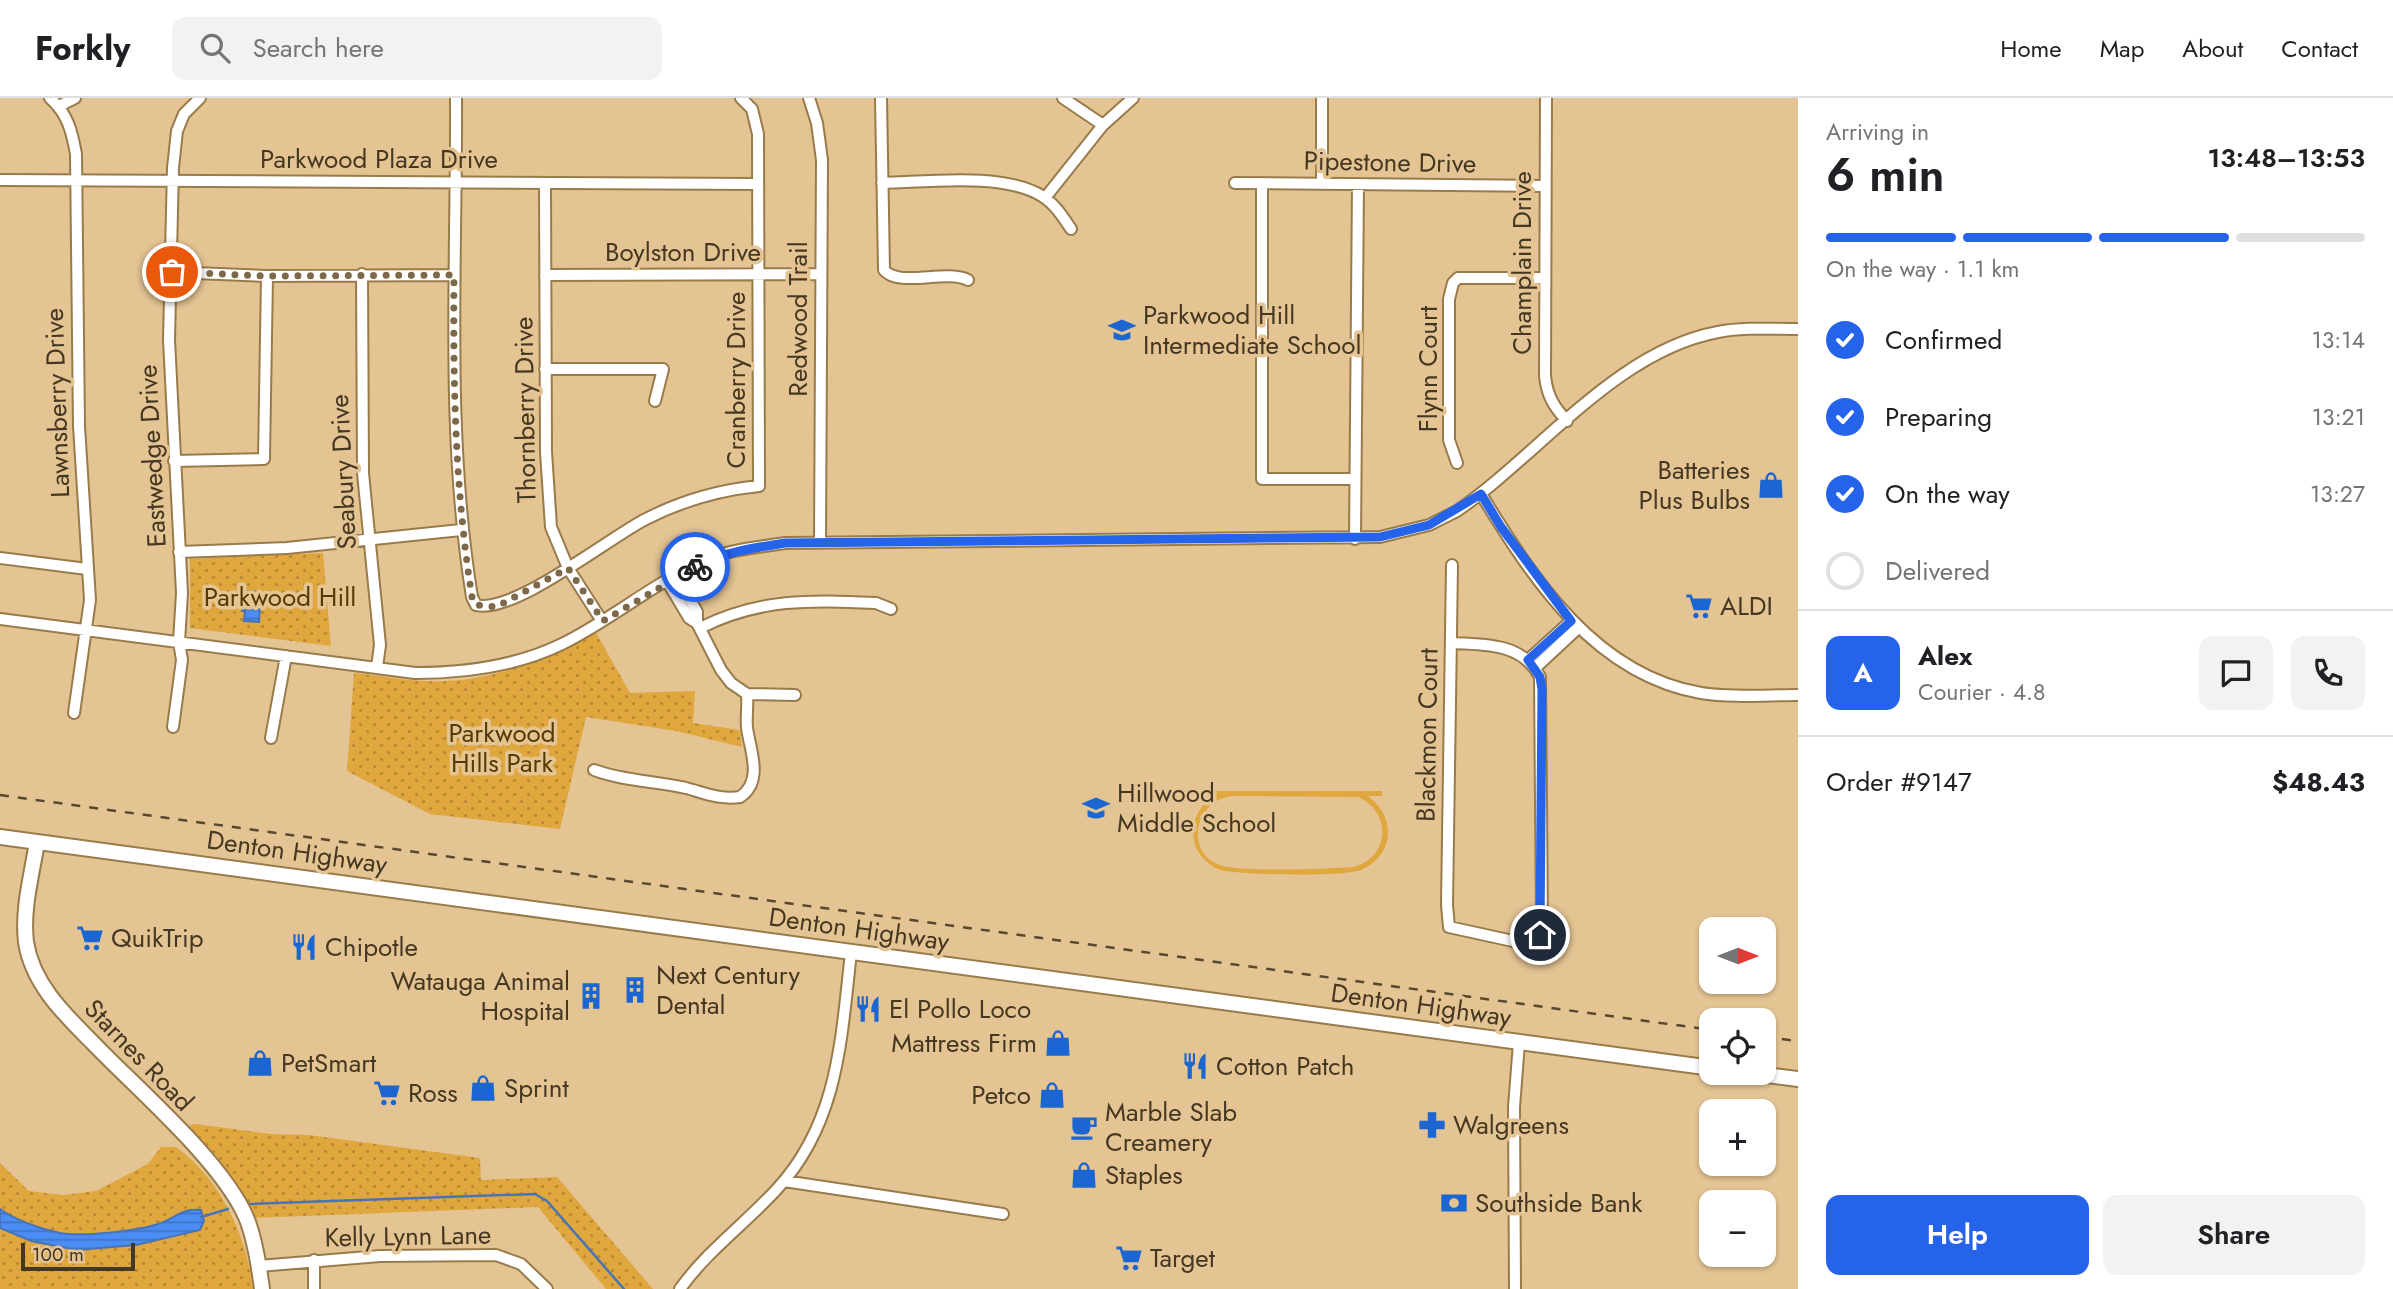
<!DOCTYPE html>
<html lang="en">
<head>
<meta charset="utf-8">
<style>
	:root { --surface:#fff; --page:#f2f2f2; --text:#202124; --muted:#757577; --line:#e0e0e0; --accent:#2563eb }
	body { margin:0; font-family:Jost,sans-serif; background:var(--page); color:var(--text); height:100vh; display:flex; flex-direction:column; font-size:26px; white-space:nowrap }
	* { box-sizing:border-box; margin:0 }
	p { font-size:23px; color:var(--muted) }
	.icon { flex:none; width:38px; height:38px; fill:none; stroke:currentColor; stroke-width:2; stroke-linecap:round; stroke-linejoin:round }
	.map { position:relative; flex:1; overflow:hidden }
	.side { display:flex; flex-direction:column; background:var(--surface); width:595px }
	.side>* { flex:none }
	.needle { width:46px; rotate:90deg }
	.tools { position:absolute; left:1699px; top:819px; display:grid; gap:14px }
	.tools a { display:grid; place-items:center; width:77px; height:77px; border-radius:14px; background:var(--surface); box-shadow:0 2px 5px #0004; font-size:35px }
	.scale { position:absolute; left:21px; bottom:18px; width:114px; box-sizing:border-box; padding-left:7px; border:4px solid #453823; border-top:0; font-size:19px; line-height:24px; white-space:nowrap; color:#453823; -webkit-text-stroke:5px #e4c493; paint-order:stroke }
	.pin { position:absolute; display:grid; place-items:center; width:60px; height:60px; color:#fff; margin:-30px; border:4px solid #fff; border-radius:50%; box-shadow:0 2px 7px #0007 }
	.courier { position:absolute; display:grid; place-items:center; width:70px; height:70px; margin:-35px; border:5px solid #2563eb; border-radius:50%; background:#fff; color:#222; box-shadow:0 2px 9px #0007 }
	.headline em { font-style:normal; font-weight:600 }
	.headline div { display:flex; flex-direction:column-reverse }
	.headline { display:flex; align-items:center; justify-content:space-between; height:119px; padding:0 28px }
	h1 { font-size:46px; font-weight:600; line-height:52px }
	.bar { display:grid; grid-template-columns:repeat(4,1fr); gap:10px 7px; align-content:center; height:84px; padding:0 28px }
	.bar i { height:9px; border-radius:5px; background:var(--line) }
	.bar .active { background:var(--accent) }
	.bar p { grid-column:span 4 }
	.line { display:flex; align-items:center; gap:18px; padding:0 28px; border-top:2px solid var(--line) }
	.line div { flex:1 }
	.round { display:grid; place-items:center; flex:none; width:74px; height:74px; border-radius:14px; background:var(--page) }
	ol { padding:0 28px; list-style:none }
	li { display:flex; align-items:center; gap:21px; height:77px }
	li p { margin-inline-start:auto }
	li .icon { padding:7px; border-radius:50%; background:var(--accent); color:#fff; stroke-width:4 }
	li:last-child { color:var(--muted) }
	li i { width:38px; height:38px; border:4px solid var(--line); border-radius:50% }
	.primary-button { display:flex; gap:14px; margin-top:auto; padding:14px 28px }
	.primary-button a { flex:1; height:80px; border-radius:14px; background:var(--accent); color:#fff; font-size:28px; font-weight:600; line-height:80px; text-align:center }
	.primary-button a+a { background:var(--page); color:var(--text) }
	header { display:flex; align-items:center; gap:42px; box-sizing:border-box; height:98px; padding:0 35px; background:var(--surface); border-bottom:2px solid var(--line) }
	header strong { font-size:33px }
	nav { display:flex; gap:38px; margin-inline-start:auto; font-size:24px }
	.search { width:490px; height:63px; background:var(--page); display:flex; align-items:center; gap:18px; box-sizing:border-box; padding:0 24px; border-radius:14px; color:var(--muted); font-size:26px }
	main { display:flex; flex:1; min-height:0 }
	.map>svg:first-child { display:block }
	.grass { fill:url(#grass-dots) }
	.garden { fill:#e0a73f; fill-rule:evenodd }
	.water { fill:url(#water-rules); stroke:#4874b5; stroke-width:2 }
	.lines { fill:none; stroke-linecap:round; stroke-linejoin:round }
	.stream { stroke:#4874b5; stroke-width:2.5 }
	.minor-casing { stroke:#997b4b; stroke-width:14 }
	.major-casing { stroke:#997b4b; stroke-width:18 }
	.minor { stroke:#fff; stroke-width:10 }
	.major { stroke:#fff; stroke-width:14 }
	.rail { stroke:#574830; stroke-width:2.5; stroke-dasharray:9 9; stroke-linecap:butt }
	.done { stroke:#7d694a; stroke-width:7; stroke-dasharray:0 12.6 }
	.route { stroke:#2563eb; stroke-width:9 }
	.labels { text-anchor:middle; stroke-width:7; stroke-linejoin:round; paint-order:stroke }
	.street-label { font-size:26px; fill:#453823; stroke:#e4c493 }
	.poi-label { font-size:26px; fill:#453823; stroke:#e4c493; text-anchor:start }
	.park-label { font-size:26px; fill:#573a00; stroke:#e4c493 }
</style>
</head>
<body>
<header>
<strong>Forkly</strong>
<div class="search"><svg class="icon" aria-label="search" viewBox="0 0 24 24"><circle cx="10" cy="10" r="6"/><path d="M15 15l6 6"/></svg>Search here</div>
<nav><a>Home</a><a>Map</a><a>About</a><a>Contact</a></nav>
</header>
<main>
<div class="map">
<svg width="1798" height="1191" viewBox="0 0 1798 1191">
	<defs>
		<pattern id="grass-dots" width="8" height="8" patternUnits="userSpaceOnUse" patternTransform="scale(1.75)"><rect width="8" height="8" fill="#e0a73f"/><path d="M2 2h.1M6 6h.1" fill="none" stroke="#b78934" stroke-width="1.8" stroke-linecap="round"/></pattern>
		<pattern id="water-rules" width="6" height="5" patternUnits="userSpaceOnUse" patternTransform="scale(1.75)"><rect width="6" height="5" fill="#4a8df4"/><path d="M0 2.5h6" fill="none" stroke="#3f74c5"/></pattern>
	</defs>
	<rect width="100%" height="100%" fill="#e4c493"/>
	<path class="grass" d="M323,455L331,548L190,530V461Z
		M595,533L630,595L695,593L693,625L740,632L742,649L676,633L586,619L560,731L430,716L347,673L354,575C384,578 417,585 446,583C500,581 549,558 595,533Z
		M195,1026L271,1036L309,1037L480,1060L481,1082L557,1079L653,1191H606L538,1109L253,1120L217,1059L189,1028Z
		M161,1049H176C221,1082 246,1136 253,1191H0V1065L29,1093L63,1097L96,1093L148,1066Z"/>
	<path class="garden" d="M1199,693H1382V698H1368C1380,707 1388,719 1388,735C1388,751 1376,766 1361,772C1342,779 1241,777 1220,772C1187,758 1184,719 1213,698L1199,697ZM1233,698L1358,699C1393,714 1389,761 1353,769C1327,771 1246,774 1223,768C1183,757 1194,701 1233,698Z"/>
	<path class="water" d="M246,493L261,494L259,524L244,523L245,513H242Z
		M0,1111C16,1122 40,1131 60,1135C82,1139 140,1133 161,1125C177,1119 182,1110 201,1112L204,1123L200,1132L136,1147L77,1152L31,1143L0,1130Z"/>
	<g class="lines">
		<path class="stream" d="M248,1106L535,1096L547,1103L624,1191
			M201,1119L228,1111"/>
		<defs>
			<path id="minor" d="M50,0C68,16 72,34 76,56L79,328L90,502L74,615
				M456,0C457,167 445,333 472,499L476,507C513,517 610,439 646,421C683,402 719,392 759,388L758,36L752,11L741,0
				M809,0L817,25L822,62L820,444
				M881,0L884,172C899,190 946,171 968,182
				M1063,0L1103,27
				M1546,0L1545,278C1547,298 1554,309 1567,323
				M59,8L75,0
				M0,82L758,86
				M882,85C927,84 1003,74 1042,98C1055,106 1063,119 1071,131
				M1235,85L1545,88
				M1262,85V381H1355
				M545,86L546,354L551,429L568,470L602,523
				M1322,86V0
				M1045,100L1103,27L1133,0
				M171,174L267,178L454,177
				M362,176L363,375L380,547L377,569
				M545,177L821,176
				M545,271H663L655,303
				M174,363L264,361L267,178
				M1457,365L1449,342V201L1453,185L1458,180H1543
				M1481,396C1533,481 1595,577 1701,595C1732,600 1767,597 1798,597
				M1355,441L1358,86
				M179,454L287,450L461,432
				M0,460L87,471
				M677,478L697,514V525L721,572L731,585L747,596L795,597
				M667,483L689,520L697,525
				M0,521L415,575C465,575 517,568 562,546C613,521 658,481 711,460C734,451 760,449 785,445L1380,439L1429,427L1457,413C1541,355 1616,253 1718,234C1744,229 1771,231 1798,231
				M700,530C759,500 811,502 876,505L891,511
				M1451,545C1484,546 1523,545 1540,579L1542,827C1539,840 1535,844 1522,845L1449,829L1447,807L1452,467
				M1528,562L1571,523
				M1535,570L1577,531
				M173,629L182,562L179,544L182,495L169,242L173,70L177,33L184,16L200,0
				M271,640L286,558
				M594,672C624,683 655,683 686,690C705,695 720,702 740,699C764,683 750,652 747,630C746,619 748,607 747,596
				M784,1083L1003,1116
				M314,1162V1191
				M259,1168L380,1158L496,1157L521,1166L547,1191
				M680,1191C707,1153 746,1125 777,1091C839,1024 841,940 851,855
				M1515,1191L1514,1009L1519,945"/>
			<path id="major" d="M0,739L1712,970
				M37,744C32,776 22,811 26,844C32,885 64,916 92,944C136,990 221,1062 246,1119C255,1140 259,1168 262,1191
				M1750,975L1798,981"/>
		</defs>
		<use href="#minor" class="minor-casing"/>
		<use href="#major" class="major-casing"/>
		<use href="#minor" class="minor"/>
		<use href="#major" class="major"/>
		<path class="rail" d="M0,697L1712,932
			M1764,939L1798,943"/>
	</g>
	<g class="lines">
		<path class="done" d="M172,174L267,178L454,177C453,286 455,392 472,499L476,507L496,509L568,470L603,523L695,469"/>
		<path class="route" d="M695,469C723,454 754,450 785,445L1380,439L1429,427L1481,396L1501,429L1571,523L1528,562L1540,579L1542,591L1540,837"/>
	</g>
	<defs>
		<symbol id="school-bare" viewBox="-9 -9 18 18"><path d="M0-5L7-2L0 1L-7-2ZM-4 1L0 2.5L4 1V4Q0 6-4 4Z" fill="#1b66d0" stroke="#e4c493" stroke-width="2.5" paint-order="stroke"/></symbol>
		<symbol id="shop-bare" viewBox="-9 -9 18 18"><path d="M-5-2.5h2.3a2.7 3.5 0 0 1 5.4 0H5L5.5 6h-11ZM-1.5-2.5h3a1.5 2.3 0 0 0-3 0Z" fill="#1b66d0" stroke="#e4c493" stroke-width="2.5" paint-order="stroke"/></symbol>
		<symbol id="supermarket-bare" viewBox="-9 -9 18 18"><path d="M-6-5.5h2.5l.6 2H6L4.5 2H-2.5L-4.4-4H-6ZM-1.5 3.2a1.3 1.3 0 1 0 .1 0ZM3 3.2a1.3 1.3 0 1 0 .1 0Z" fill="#1b66d0" stroke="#e4c493" stroke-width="2.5" paint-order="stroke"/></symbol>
		<symbol id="restaurant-bare" viewBox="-9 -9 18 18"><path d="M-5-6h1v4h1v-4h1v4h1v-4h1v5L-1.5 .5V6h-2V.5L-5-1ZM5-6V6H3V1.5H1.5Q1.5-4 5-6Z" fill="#1b66d0" stroke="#e4c493" stroke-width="2.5" paint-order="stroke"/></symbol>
		<symbol id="building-bare" viewBox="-9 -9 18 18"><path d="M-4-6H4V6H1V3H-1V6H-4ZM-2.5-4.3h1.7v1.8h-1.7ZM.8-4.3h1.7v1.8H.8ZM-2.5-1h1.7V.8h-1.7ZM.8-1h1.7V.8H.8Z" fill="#1b66d0" stroke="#e4c493" stroke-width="2.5" paint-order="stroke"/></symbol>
		<symbol id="pharmacy-bare" viewBox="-9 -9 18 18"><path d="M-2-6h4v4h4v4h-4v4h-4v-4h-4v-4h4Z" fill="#1b66d0" stroke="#e4c493" stroke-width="2.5" paint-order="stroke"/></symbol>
		<symbol id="cafe-bare" viewBox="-9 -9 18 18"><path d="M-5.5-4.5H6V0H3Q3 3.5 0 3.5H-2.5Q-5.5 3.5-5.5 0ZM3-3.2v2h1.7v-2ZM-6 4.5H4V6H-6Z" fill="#1b66d0" stroke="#e4c493" stroke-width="2.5" paint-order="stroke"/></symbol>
		<symbol id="bank-bare" viewBox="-9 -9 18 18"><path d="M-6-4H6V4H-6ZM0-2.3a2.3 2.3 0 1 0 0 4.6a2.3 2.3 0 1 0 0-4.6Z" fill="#1b66d0" stroke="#e4c493" stroke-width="2.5" paint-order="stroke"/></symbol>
	</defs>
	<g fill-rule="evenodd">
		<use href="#school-bare" x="1103" y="213" width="38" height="38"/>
		<use href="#shop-bare" x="1752" y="368" width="38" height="38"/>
		<use href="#supermarket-bare" x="1680" y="489" width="38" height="38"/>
		<use href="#school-bare" x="1077" y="691" width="38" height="38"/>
		<use href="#supermarket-bare" x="71" y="821" width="38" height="38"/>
		<use href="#restaurant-bare" x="285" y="830" width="38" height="38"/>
		<use href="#building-bare" x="616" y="873" width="38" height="38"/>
		<use href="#building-bare" x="572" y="879" width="38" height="38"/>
		<use href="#restaurant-bare" x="849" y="892" width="38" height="38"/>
		<use href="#shop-bare" x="1039" y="926" width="38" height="38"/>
		<use href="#shop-bare" x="241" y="946" width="38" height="38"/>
		<use href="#restaurant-bare" x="1176" y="949" width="38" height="38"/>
		<use href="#shop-bare" x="464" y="971" width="38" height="38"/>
		<use href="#supermarket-bare" x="368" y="976" width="38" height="38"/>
		<use href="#shop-bare" x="1033" y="978" width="38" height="38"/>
		<use href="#pharmacy-bare" x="1413" y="1008" width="38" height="38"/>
		<use href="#cafe-bare" x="1065" y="1010" width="38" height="38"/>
		<use href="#shop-bare" x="1065" y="1058" width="38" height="38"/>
		<use href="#bank-bare" x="1435" y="1086" width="38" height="38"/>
		<use href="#supermarket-bare" x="1110" y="1141" width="38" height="38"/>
	</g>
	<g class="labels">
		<g class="street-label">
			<text x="379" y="70">Parkwood Plaza Drive</text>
			<text transform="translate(1390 64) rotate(1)" y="9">Pipestone Drive</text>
			<text x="683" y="163">Boylston Drive</text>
			<text transform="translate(1522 165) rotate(-90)" y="9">Champlain Drive</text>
			<text transform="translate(798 221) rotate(-90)" y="9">Redwood Trail</text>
			<text transform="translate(1428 271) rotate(-90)" y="9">Flynn Court</text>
			<text transform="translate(736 282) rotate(-90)" y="9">Cranberry Drive</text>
			<text transform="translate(57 305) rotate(-92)" y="9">Lawnsberry Drive</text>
			<text transform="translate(525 312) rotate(-91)" y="9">Thornberry Drive</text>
			<text transform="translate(152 358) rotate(-93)" y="9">Eastwedge Drive</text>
			<text transform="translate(343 374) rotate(-93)" y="9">Seabury Drive</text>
			<text transform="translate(1427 637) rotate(-89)" y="9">Blackmon Court</text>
			<text transform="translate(297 754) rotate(8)" y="9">Denton Highway</text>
			<text transform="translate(859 831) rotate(8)" y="9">Denton Highway</text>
			<text transform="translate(1421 907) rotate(8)" y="9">Denton Highway</text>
			<text transform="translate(139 957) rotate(46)" y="9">Starnes Road</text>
			<text transform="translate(408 1138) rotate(-1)" y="9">Kelly Lynn Lane</text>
		</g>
		<g class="poi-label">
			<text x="1143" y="226">Parkwood Hill<tspan x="1143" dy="30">Intermediate School</tspan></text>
			<text x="1750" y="381" text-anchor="end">Batteries<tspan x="1750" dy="30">Plus Bulbs</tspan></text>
			<text x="1720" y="517">ALDI</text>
			<text x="1117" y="704">Hillwood<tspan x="1117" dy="30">Middle School</tspan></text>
			<text x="111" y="849">QuikTrip</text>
			<text x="325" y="858">Chipotle</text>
			<text x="656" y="886">Next Century<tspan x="656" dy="30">Dental</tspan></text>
			<text x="570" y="892" text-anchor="end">Watauga Animal<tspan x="570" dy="30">Hospital</tspan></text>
			<text x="889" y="920">El Pollo Loco</text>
			<text x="1037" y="954" text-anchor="end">Mattress Firm</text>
			<text x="281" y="974">PetSmart</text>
			<text x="1216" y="977">Cotton Patch</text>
			<text x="504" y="999">Sprint</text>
			<text x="408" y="1004">Ross</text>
			<text x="1031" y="1006" text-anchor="end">Petco</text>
			<text x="1105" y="1023">Marble Slab<tspan x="1105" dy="30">Creamery</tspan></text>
			<text x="1453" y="1036">Walgreens</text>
			<text x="1105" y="1086">Staples</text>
			<text x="1475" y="1114">Southside Bank</text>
			<text x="1150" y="1169">Target</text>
		</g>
		<g class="park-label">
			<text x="280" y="508">Parkwood Hill</text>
			<text x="502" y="644">Parkwood<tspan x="502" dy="30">Hills Park</tspan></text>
		</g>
	</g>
</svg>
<div class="tools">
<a><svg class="needle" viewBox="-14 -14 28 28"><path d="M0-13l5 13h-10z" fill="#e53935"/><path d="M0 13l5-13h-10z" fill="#757577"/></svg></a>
<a><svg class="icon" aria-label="locate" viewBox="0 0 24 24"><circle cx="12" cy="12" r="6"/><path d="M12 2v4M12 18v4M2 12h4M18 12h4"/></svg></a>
<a>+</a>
<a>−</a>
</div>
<div class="scale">100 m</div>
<div class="pin" style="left:172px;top:174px;background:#ea580c"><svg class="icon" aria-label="bag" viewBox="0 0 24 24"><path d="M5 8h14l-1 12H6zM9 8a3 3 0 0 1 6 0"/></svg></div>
<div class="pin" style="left:1540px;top:837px;background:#1f2937"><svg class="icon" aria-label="home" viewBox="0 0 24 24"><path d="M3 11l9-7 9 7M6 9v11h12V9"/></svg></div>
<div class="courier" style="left:695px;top:469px"><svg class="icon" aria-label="bike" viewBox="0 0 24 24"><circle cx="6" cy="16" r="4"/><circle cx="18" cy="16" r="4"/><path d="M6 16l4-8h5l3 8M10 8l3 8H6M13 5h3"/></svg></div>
</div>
<section class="side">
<div class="headline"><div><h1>6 min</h1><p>Arriving in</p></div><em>13:48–13:53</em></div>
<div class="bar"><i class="active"></i><i class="active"></i><i class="active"></i><i></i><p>On the way · 1.1 km</p></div>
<ol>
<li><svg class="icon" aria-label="check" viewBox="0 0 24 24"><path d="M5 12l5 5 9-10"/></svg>Confirmed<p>13:14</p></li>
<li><svg class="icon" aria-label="check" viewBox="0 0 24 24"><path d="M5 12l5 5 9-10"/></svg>Preparing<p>13:21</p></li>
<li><svg class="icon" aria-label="check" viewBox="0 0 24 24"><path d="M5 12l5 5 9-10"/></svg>On the way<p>13:27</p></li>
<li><i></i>Delivered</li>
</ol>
<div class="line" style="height:126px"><b class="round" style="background:var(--accent);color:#fff">A</b><div><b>Alex</b><p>Courier · 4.8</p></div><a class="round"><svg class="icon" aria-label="chat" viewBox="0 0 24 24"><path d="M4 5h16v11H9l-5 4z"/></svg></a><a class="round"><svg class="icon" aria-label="phone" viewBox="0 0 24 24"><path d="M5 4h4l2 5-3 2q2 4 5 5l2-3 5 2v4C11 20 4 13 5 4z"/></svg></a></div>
<div class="line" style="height:91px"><div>Order #9147</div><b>$48.43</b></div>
<div class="primary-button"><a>Help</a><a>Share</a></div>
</section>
</main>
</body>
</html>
